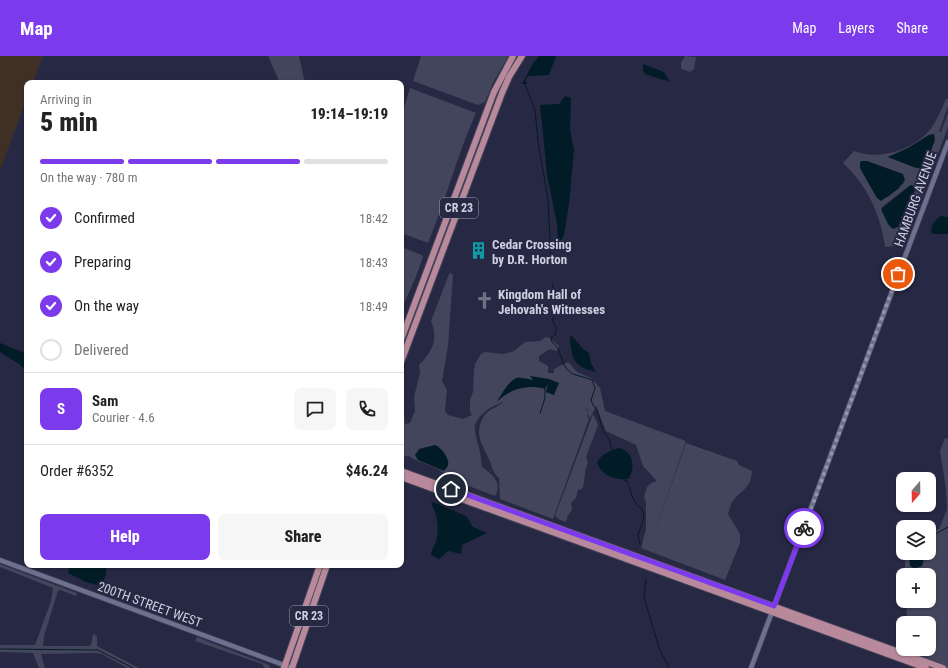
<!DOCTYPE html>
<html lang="en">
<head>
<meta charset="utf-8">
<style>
	:root { --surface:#fff; --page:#f6f6f6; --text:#222; --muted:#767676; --line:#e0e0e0; --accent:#7c3aed }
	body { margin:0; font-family:"Roboto Condensed",sans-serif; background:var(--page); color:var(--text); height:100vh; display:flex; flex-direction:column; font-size:15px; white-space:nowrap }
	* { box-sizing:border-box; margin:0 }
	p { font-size:13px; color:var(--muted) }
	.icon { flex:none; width:22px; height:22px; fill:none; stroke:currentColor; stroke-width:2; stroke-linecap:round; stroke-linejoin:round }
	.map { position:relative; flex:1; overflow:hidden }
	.details { position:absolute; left:24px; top:24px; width:380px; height:488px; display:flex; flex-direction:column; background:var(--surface); border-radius:8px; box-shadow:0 1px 3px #0004 }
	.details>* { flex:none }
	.needle { width:26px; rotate:200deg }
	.controls { position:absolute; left:896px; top:416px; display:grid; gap:8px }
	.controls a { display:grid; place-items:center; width:40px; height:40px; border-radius:8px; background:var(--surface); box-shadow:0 1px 3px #0004; font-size:20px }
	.pin { position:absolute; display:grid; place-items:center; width:34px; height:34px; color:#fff; margin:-17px; border:2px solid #fff; border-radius:50%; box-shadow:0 1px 4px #0007 }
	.courier { position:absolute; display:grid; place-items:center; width:40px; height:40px; margin:-20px; border:3px solid #7c3aed; border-radius:50%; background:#fff; color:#222; box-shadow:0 1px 5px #0007 }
	.headline em { font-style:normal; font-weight:800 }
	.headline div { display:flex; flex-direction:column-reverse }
	.headline { display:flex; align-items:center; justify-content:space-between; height:68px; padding:0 16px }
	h1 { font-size:26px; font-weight:800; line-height:30px }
	.bar { display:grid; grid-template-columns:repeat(4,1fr); gap:6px 4px; align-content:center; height:48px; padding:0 16px }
	.bar i { height:5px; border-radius:3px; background:var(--line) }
	.bar .current { background:var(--accent) }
	.bar p { grid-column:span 4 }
	.line { display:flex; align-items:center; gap:10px; padding:0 16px; border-top:1px solid var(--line) }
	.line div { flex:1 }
	.round { display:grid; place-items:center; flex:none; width:42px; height:42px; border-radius:8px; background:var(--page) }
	ol { padding:0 16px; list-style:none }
	li { display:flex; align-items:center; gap:12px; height:44px }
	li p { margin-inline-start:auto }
	li .icon { padding:4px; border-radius:50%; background:var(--accent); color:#fff; stroke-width:4 }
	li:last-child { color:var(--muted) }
	li i { width:22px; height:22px; border:2px solid var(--line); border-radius:50% }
	.cta { display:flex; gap:8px; margin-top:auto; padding:8px 16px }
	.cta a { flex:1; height:46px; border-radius:8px; background:var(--accent); color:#fff; font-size:16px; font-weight:800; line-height:46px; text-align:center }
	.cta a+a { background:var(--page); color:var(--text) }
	header { display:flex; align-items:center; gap:24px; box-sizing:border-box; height:56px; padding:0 20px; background:var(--accent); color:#fff }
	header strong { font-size:19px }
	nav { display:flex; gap:22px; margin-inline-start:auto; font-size:14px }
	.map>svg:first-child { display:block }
	.education { fill:#3f2f24 }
	.green { fill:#43455c; fill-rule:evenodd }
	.water { fill:#021c27 }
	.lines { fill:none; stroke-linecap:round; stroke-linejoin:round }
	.stream { stroke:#021c27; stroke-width:1 }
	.minor-casing { stroke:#414258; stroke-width:6 }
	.major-casing { stroke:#414258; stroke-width:8 }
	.minor { stroke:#6d708f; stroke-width:4.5 }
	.major { stroke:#b7899b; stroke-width:6 }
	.done { stroke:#9495aa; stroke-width:4; stroke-dasharray:0 7.2 }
	.route { stroke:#7c3aed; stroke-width:5 }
	.labels { text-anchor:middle; stroke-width:4; stroke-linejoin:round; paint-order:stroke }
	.shield { fill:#272843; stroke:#9c9eb2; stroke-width:1 }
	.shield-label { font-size:12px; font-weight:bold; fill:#ced0e1 }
	.street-label { font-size:13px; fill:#ced0e1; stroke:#272843 }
	.poi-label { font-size:13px; font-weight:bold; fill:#ced0e1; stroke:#272843; text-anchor:start }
</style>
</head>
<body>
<header>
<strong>Map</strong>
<nav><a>Map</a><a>Layers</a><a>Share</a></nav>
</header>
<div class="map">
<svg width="948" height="612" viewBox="0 0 948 612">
	<rect width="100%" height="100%" fill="#272843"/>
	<path class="education" d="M0,0H43L33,27H27V42L0,115Z"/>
	<path class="green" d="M268,0H299L305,27H280Z
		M421,0H507L508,1L494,25L485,46L478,49L413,25Z
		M685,0L696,1L694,13L690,16L681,13V7Z
		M410,32L476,57C457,99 446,144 428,187L401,177V62Z
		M946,43H948V50L939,76H941L948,57V71L904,189L885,191C881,159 867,129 843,107L854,95C880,105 915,94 932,71C938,62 942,52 946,43ZM934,78C935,86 928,109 921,113L888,101L908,92L929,79ZM860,112L904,127L888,141L877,142ZM909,130L915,134L898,171H890L882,155V151Z
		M401,191L422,199L423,201L415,223L401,254Z
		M451,217L453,219L448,290L442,325L447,334L445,355L448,359L463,363L472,359L470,355V344L473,336L474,314L475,308L481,298L485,296L503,298L514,295L525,286L540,285L546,281L550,282L559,290L557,295L550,293L539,300V305L548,310V317H554V313L568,306L577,316L591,322L600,332L605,355L686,385L651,487L686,387L737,405L739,409L752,415C751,434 741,433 732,446C730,450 729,455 728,458L740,478V487L725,524L641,492L646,473V446L644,441L647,431L651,427L657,425L643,410L636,389L606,375L596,350L590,362L588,360V354L585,351L588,356L587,361L589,363L553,463L500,443L499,422C493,417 493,413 490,406C484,390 473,380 483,362C488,352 498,352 504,345C499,348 495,349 490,352C468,368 475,374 480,396C481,401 481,406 482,411C493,419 503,427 495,440L448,422C441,410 420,408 409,400L401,401V351L403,347L405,368L410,367L415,355L414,341L420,317L419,309C432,295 439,284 431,265L449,218Z
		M593,358L598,369L586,401L588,407C583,417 586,424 582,433L578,434L576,442L571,447L572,454L568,459L566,466L560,464L555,460Z
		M945,382L948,383V612H935L904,601L907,593H929V567H905L907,562L906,545H929V519H905V497H909L910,509L914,512L920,511L923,507L925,497H929V476L939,473L947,453L946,433L940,395Z
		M0,508L77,537L76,540L60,534L58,535L44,580L43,590H89L91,589L93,578L97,580V590L139,612H127L102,598L95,597L41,598L45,612H39L33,597L0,596V589H35L51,545L53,532L0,511Z
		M197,581L269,609L270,612H265L262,608L195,585Z"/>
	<path class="water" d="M539,0H556L549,19L528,20L525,25L528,28H522L532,9Z
		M643,8L664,16L670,26L645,18L643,15Z
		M565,40L571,42L570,73L574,94L569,148L564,179L560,186L558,184L557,168L547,119L540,49L559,48Z
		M934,78L935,84L925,110L923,112H916L888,101L908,92L929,79Z
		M861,105H867L903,118L905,124L898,133L881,145L877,142L860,112V107Z
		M911,129L914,130L915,134L898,171L893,173L888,168L881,153Z
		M941,160L948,161V178H932C929,171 935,164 941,160Z
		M571,279L583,293L589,297L591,307L596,316C584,313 575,310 572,298C571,290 569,287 571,279Z
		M0,287L27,298V316L19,308L0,296Z
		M530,320L549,323L559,327L554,339L546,336L548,328L545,333C528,328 509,333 497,346C500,340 510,323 517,322C521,321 528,323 533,324Z
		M435,389C441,391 450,403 448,409C448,411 445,413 444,415L418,404L415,399L419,393Z
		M618,392C634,394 636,413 628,423C616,425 600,419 597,406C602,398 609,395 618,392Z
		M433,446L466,460L473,471L487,477L462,489L461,498L448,495L439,503L431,499C431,493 435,490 436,485C440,471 437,459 431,447Z
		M909,497H925L922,510L914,512L910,510Z
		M70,509H106C107,517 105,522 101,530L86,526L68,517Z"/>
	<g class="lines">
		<path class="stream" d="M525,28L535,54L538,85L548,144L551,202
			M552,227L554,237L562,247L553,263V266L557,273L555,275L556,278L551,282L552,286C564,295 558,307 571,317C574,319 588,322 592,324L595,332L591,344L593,349L597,354L603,375L609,383L612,394
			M540,357L545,342V333
			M623,424L627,425C631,434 633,449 642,453L644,462L638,479L640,488
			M930,481L948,471
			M646,523L644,541L659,592L669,612
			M0,593L98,594L133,612"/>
		<defs>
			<path id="minor" d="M0,504L292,612
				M751,612L948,86"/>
			<path id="major" d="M401,284L494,36L513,0
				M401,306L502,37L509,21L522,0
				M401,415L943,612
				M401,421L926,612
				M284,612L320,509
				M292,612L327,509"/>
		</defs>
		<use href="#minor" class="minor-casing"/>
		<use href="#major" class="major-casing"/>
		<use href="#minor" class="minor"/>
		<use href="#major" class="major"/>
	</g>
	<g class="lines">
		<path class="done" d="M804,472L898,218"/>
		<path class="route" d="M451,433L774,550L804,472"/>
	</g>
	<defs>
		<symbol id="building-bare" viewBox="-9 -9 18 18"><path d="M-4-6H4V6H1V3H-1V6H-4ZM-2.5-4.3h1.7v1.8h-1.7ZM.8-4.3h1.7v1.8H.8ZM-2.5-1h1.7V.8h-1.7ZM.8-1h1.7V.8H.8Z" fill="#0f9aa8" stroke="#272843" stroke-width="2.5" paint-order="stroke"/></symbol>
		<symbol id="church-bare" viewBox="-9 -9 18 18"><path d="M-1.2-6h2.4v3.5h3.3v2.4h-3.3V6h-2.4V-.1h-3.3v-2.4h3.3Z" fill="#6b7280" stroke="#272843" stroke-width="2.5" paint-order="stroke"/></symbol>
	</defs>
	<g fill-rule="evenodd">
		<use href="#building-bare" x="466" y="182" width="25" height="25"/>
		<use href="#church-bare" x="472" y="232" width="25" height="25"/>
	</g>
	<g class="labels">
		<g class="shield">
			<rect x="440" y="142" width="38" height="20" rx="3"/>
			<rect x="290" y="550" width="38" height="20" rx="3"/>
		</g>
		<g class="shield-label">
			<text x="459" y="156">CR 23</text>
			<text x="309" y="564">CR 23</text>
		</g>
		<g class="street-label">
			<text transform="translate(915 143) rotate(-70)" y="5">HAMBURG AVENUE</text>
			<text transform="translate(150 548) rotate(20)" y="5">200TH STREET WEST</text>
		</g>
		<g class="poi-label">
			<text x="492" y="193">Cedar Crossing<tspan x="492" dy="15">by D.R. Horton</tspan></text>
			<text x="498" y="243">Kingdom Hall of<tspan x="498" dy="15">Jehovah's Witnesses</tspan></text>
		</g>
	</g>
</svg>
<div class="controls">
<a><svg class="needle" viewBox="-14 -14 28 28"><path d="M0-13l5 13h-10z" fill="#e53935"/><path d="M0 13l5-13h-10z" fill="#767676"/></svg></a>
<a><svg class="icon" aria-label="layers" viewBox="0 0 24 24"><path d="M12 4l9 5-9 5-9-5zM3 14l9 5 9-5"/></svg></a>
<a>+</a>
<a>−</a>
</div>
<div class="pin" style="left:898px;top:218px;background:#ea580c"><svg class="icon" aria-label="bag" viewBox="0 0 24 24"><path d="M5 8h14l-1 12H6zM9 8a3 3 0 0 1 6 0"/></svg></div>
<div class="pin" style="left:451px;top:433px;background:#1f2937"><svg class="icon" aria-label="home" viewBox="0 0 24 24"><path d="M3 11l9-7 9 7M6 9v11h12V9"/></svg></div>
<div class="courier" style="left:804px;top:472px"><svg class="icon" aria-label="bike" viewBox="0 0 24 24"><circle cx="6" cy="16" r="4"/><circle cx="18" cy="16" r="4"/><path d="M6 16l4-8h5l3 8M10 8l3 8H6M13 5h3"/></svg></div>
<section class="details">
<div class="headline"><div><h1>5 min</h1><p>Arriving in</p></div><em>19:14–19:19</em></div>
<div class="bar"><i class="current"></i><i class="current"></i><i class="current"></i><i></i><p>On the way · 780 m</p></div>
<ol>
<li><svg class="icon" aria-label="check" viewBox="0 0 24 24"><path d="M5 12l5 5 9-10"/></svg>Confirmed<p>18:42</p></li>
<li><svg class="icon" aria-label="check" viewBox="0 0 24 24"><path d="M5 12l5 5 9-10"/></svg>Preparing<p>18:43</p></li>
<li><svg class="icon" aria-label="check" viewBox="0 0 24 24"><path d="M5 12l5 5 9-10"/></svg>On the way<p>18:49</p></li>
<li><i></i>Delivered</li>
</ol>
<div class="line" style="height:72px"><b class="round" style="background:var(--accent);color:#fff">S</b><div><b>Sam</b><p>Courier · 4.6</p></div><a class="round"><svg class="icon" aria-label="chat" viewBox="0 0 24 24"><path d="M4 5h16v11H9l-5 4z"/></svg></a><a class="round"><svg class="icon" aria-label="phone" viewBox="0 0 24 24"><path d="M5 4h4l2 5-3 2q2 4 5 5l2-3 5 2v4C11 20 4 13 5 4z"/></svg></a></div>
<div class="line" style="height:52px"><div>Order #6352</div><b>$46.24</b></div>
<div class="cta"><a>Help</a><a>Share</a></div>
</section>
</div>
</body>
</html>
